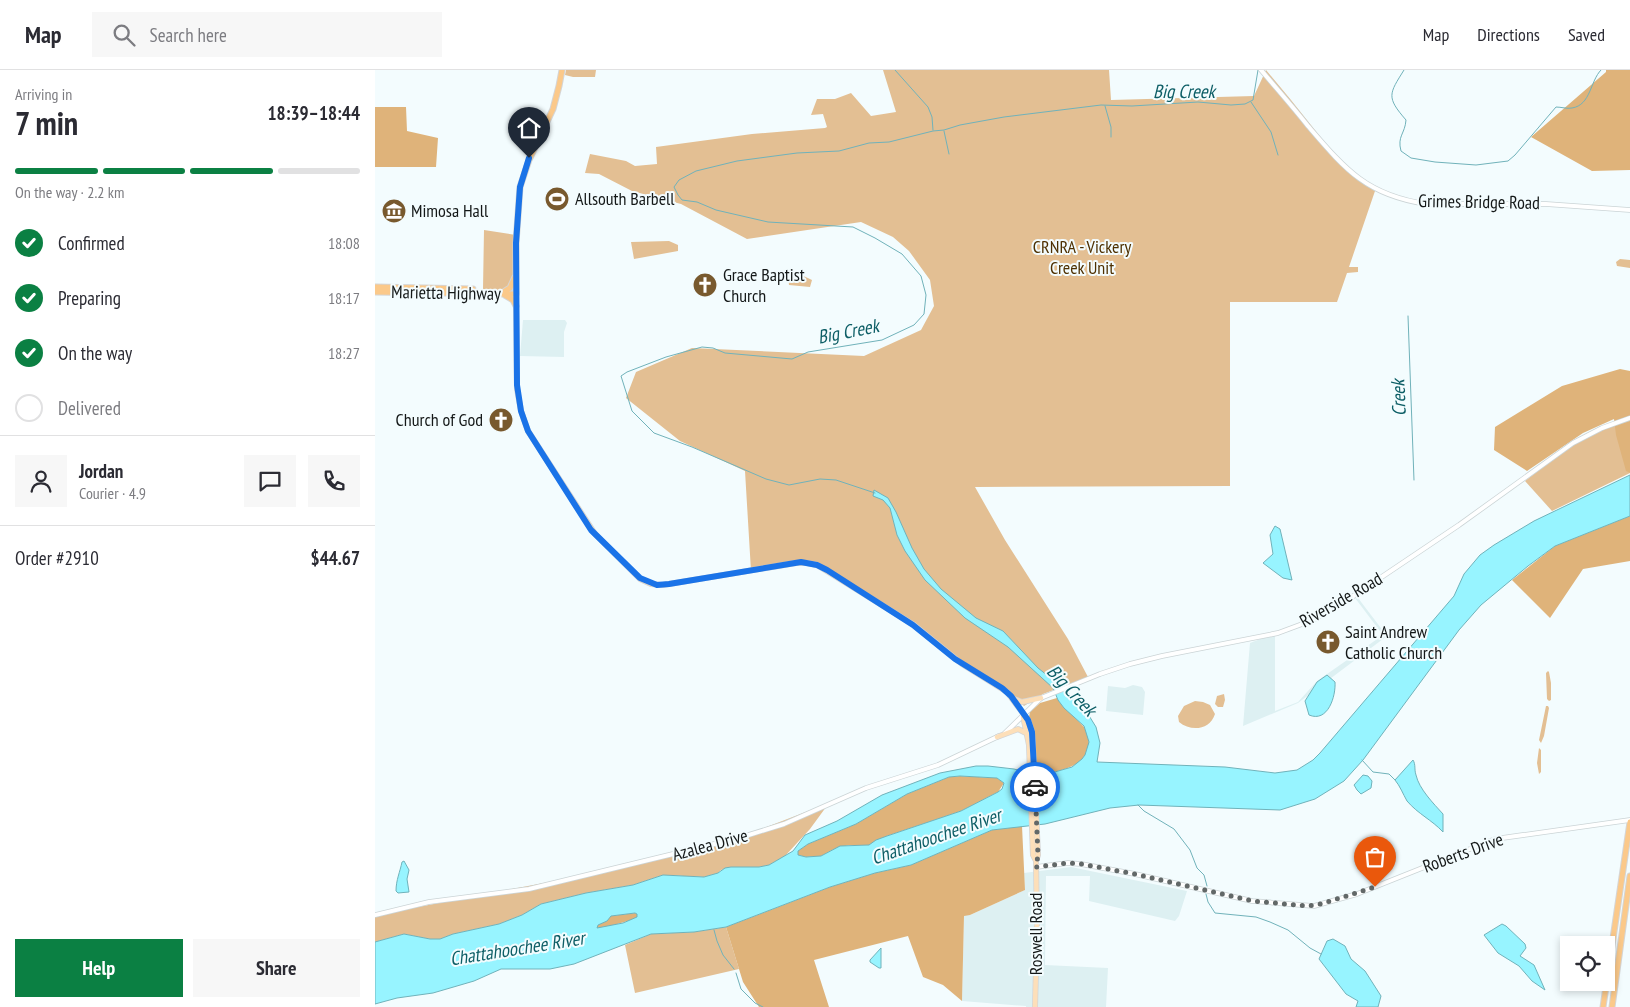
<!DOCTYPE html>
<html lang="en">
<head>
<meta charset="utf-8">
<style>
	:root { --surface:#fff; --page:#f7f7f7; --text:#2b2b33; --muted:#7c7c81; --line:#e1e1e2; --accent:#0b8043 }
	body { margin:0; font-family:"PT Sans Narrow",sans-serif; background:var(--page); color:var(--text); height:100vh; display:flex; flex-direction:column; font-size:19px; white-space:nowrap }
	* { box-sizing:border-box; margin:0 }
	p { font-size:16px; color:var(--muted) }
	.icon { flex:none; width:28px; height:28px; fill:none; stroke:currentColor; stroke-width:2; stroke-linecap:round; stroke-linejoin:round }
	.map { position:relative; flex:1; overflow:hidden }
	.side { display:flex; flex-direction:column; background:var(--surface); width:375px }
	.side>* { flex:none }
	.buttons { position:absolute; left:1185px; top:866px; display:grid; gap:10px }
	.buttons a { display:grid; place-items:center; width:55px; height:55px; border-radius:0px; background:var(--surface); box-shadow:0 2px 8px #0003; font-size:25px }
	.pin { position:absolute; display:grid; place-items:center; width:42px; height:42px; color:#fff; margin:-51px -21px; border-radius:50% 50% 50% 0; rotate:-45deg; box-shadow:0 0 5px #0007 }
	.pin .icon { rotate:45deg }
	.courier { position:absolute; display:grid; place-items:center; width:50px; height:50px; margin:-25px; border:4px solid #1a73e8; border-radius:50%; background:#fff; color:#222; box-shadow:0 1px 6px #0007 }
	.head em { font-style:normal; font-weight:700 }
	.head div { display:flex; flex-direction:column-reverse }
	.head { display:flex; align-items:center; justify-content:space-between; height:85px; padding:0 15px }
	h1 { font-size:32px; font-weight:700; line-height:38px }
	.bar { display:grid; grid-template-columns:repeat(4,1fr); gap:8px 5px; align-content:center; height:60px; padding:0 15px }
	.bar i { height:6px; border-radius:4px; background:var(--line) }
	.bar .current { background:var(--accent) }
	.bar p { grid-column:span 4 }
	.line { display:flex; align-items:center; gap:12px; padding:0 15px; border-top:1px solid var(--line) }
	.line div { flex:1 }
	.round { display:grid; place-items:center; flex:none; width:52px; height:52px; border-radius:0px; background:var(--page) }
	ol { padding:0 15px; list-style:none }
	li { display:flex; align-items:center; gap:15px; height:55px }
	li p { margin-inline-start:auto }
	li .icon { padding:5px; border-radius:50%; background:var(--accent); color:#fff; stroke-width:4 }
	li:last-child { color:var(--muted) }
	li i { width:28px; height:28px; border:2px solid var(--line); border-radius:50% }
	.button { display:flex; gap:10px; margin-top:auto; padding:10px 15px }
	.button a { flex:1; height:58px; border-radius:0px; background:var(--accent); color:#fff; font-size:20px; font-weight:700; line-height:58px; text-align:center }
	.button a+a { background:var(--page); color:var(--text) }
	header { display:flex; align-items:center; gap:30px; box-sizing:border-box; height:70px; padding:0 25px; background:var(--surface); border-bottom:1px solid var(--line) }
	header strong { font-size:24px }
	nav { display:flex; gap:28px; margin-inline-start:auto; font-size:18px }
	.search { width:350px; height:45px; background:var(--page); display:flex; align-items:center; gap:12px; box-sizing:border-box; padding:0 18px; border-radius:0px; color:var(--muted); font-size:19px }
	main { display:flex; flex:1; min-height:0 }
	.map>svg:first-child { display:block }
	.built { fill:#ddf0f2; fill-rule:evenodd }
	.green { fill:#e3bf93 }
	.forest { fill:#dfb37a }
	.water { fill:#97f4ff; stroke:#70b2ba; fill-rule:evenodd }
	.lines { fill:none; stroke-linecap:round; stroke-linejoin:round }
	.stream { stroke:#70b2ba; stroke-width:1 }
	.minor-casing { stroke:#cbd4d6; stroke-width:5.5 }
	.major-casing { stroke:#d5d5d5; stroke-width:6 }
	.highway-casing { stroke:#d5d5d5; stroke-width:7 }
	.minor { stroke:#fff; stroke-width:4 }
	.major { stroke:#fddfb9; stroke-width:4.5 }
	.highway { stroke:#fbc98a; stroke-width:5 }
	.done { stroke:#626868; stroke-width:5; stroke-dasharray:0 9 }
	.route { stroke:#1a73e8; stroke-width:6 }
	.labels { text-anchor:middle; stroke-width:4; stroke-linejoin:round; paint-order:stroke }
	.poi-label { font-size:18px; fill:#141818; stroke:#f3fcfe; text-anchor:start }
	.street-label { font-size:18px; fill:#141818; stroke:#f3fcfe }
	.park-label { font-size:18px; fill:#4e3001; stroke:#f3fcfe }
	.water-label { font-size:19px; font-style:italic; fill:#0d5e66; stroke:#f3fcfe }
</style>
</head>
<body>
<header>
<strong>Map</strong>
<div class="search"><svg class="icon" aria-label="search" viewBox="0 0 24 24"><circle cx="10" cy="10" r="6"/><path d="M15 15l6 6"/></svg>Search here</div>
<nav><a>Map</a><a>Directions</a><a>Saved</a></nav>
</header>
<main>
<section class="side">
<div class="head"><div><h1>7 min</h1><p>Arriving in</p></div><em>18:39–18:44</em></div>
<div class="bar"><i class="current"></i><i class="current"></i><i class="current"></i><i></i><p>On the way · 2.2 km</p></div>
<ol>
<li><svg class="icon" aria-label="check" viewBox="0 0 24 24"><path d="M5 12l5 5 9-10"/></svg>Confirmed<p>18:08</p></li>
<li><svg class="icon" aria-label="check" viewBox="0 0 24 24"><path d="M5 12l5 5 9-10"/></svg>Preparing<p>18:17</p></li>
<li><svg class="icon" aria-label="check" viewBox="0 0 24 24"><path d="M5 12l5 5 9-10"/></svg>On the way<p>18:27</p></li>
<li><i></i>Delivered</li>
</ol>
<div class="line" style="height:90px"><a class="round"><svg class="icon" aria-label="person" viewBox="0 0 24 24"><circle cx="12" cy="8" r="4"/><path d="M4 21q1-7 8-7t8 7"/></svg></a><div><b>Jordan</b><p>Courier · 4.9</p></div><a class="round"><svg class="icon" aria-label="chat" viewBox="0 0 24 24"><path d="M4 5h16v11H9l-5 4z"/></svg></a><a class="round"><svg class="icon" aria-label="phone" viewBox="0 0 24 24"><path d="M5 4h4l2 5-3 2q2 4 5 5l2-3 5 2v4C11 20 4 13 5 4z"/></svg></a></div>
<div class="line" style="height:65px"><div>Order #2910</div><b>$44.67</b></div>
<div class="button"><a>Help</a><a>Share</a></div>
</section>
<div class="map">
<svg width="1255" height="937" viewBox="0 0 1255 937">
	<rect width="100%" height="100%" fill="#f3fcfe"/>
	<path class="built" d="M148,250H190L192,253L189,262V287L145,286Z
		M980,524L1012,566L923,633L868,656L875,573L929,552ZM980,528L1008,565L942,611L923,632L900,641V566L928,556Z
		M758,615L767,617L770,622L768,645L731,641L733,616L750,618Z
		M696,797L812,821L804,846L800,851L714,831L715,806H671L670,895L733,898L731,937H651V936L587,931L589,845H595L650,820L649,803Z"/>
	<path class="green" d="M191,0H221L220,7H198L190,5Z
		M508,0H734L736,30L879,26L891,0L916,30L974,103L1000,121L974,197H983V202L972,203L962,232H855V416L600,417L630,470L693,569L713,607L668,624L649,636L636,624L460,504L444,495L427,493L376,501L370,401L305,371L251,328L261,302L317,278L489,286L546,260L559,236L555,210L534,181L518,167L486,152L372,169L306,134L257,121L224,104L210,103L215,84L251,91L260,96L282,94L281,77L377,64L450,58L452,57L448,44L436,45L442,29H460L476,23L496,46L521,42Z
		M109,160L141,165V221L108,219Z
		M294,171L303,175V181L259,189L256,172Z
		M1245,189L1255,190V198L1242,196L1241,192Z
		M416,200L437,210L435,217L414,215L413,206Z
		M1244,352L1255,378V403L1177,441L1150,411L1198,373Z
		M1173,601L1174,602L1176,613V630L1174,631L1172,629L1171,603Z
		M849,624L850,630L848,637H843L840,634L842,626Z
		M820,631L828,632L835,635L840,644C835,660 816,662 804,652L803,646L809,636Z
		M1171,636H1173L1174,638L1169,666L1166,673L1164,670Z
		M1164,678L1166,680V702L1164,704L1162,693Z
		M454,733L435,759L410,786L394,795L384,797H356L346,800L343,803L329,807L288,805L258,815L211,823L166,834L147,845L124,854L78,864L65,869H55L29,864L0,872V847L27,840L190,809L373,764Z
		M351,857L364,899L260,923L250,875L276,864L319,862Z"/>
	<path class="forest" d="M1231,0H1255V100L1217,101L1156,67L1231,2Z
		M0,37H31L32,61L63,68L61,97H0Z
		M1245,299L1255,301V403L1251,401L1241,365L1239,349L1208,363L1152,401L1119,380L1120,357L1187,316Z
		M1255,446V491L1208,499L1175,548L1137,510L1180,476Z
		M682,628C688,639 700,646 708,656C712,659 714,669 714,674C710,699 685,699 666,706L662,705L660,666L654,647L655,642L665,633Z
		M585,706L622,708L629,713L623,722L586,741L512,766L494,775H474L457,780L446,786L431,787L423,785V781L433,774L481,754L532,724L574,707Z
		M647,756L650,820L595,845L589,846L587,931L568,915L548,907L533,866L439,890L454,937H384L368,912L351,857L455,817L500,803L536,795L617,760Z
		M260,843L262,844V847L256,850L225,859L222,858L223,855L232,850L236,846Z"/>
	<path class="water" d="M1255,405V446L1180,476L1153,496L1106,535L1084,560L988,690L969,711L940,729L905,740L764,735L735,738L670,754L617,760L536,795L500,803L455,817L351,857L319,862L276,864L199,894L175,899H126L99,911L58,923L22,928L0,934V872L29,864L55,869H65L78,864L124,854L147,845L166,834L211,823L258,815L288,805L329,807L343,803L350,798L356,797H384L394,795L418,781L430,765L462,751L507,725L565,703L601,696H613L639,699L666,706L697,697L707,689L710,685L714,672L709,656L689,638L683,630L678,618L633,577L590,548L550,510L530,481L522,465L515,438L508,430L498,426L499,420L513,428L521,442L537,478L549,499L566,519L601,548L628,561L663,598L693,622L713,644L721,657L725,673L722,692L850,697L900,703L922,700L938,690L945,683L1079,526L1089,504L1105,485L1119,475L1159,451ZM585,706L622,708L629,713L627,719L623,722L586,741L512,766L501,770L494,775L465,776L446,786L431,787L423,785V781L433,774L481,754L532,724L574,707ZM260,843L262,844V847L248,853L222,858L223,855L232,851L236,846Z
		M900,456L905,459L917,510L908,508L888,493L898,484L895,465Z
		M952,605L960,612C961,626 953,653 934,645L930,631L942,612Z
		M1038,690C1041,695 1039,699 1041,705C1044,719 1059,734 1068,744V762C1057,750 1043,744 1032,731C1028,724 1025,716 1020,710Z
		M988,705L993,706L997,711L996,718L986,724L982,720L979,715Z
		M29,791L34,800L32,809L34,822L23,823L21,821C21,810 25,802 27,792Z
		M1127,854L1131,856L1150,874L1151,878L1145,886L1159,895L1170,920L1157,911L1144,896L1123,883L1109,865Z
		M958,869L970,876L976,889L990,901L1006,926L1003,937H981L983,931L971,924L944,889L952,871Z
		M506,878V898H504L495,892V890Z"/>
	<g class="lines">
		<path class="stream" d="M520,0L553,37L557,47L558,60
			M1029,0C1014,24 1011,27 1031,50C1030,64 1022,66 1026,81L1036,88L1060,92L1101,95L1133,91L1140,85L1181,37C1186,37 1192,39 1197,38C1216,35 1215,11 1226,0
			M876,32L896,62L903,85
			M730,36L736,57V67
			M569,61L574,84
			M1033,246L1039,410
			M500,423L461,410L445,409L414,415L391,409L317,377L279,363L257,341L246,306L252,302L291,287L327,277L338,278L350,283L417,289L433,282L507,270L539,255L549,244L551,225L546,206L527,184L500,168L478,157L393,152L341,140L322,132L307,130L303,125L299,117L304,110L321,101L362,91L422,83L464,81L494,73L514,72L558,61L569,60L585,55L629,47L726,35L757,36L823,32L856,35L870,34L878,30L883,0
			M987,690L998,702L1014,704L1020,710
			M763,735L769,741L799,759L815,780L822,798L829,805L832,816
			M831,824L833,832L840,843L881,847L895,852L913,860L935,878L946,884
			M339,860L342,871L348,885L359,899
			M361,903L366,919L380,933L388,937"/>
		<defs>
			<path id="minor" d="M886,0C902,19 918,37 933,56C970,99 991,125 1051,134H1171L1255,140
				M630,663L666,628L725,604L755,594L787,586L903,563L938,550L971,531L1084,455L1198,373L1227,358L1255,348
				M661,797L693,793L706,794L760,804L877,831L939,836L982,824L1120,769L1255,750
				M0,845L54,832L154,819L364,768L409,754L491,718L563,695L624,666"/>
			<path id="major" d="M141,224L142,319L146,341L153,361L220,464L265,509L276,514L288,515L421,493H432L442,495L539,555L587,594L632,622L653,650L657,662L658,677L663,785L661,791L662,861L660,937
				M639,629L647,632L666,628
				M648,646L654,675L658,785L661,791
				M622,667L643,659L651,663"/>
			<path id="highway" d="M0,217L98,219
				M130,221L135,218L140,207
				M0,222L141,224V173L145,117L154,90L178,39L184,16L187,0
				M128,224L138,230L141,236
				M1228,937L1255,752
				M1237,937L1255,806"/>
		</defs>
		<use href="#minor" class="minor-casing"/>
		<use href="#major" class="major-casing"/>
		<use href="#highway" class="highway-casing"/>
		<use href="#minor" class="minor"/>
		<use href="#major" class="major"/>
		<use href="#highway" class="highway"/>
	</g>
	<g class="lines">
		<path class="done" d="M660,717L663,785L661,797L693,793L706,794L760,804L878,831L932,836L946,834L1000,817"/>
		<path class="route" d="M154,88L145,117L141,173L142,315L146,341L153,361L216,460L265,508L282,515L294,514L426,492L442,495L452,500L538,555L580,589L627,618L636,626L653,650L657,662L660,717"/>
	</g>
	<defs>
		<symbol id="stadium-disc" viewBox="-11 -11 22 22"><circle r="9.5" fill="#78592e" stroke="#f3fcfe"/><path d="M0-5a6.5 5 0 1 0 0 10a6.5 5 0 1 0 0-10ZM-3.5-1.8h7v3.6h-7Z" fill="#fff"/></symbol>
		<symbol id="museum-disc" viewBox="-11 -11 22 22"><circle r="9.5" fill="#78592e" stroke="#f3fcfe"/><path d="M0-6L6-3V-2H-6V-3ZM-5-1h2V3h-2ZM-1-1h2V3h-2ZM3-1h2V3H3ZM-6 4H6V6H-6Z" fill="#fff"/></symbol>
		<symbol id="church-disc" viewBox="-11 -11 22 22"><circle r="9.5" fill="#78592e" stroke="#f3fcfe"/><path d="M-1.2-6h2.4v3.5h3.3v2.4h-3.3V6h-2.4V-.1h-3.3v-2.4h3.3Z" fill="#fff"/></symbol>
	</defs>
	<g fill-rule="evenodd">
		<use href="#stadium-disc" x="168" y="115" width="28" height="28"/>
		<use href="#museum-disc" x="5" y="127" width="28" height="28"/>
		<use href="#church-disc" x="316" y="201" width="28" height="28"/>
		<use href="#church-disc" x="112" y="336" width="28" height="28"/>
		<use href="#church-disc" x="939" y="558" width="28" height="28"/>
	</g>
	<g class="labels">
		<g class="poi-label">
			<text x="200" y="135">Allsouth Barbell</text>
			<text x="36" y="147">Mimosa Hall</text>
			<text x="348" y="211">Grace Baptist<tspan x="348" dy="21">Church</tspan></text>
			<text x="108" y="356" text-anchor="end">Church of God</text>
			<text x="970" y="568">Saint Andrew<tspan x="970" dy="21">Catholic Church</tspan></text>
		</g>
		<g class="street-label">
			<text transform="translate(1104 132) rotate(1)" y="6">Grimes Bridge Road</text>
			<text transform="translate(71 223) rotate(1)" y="6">Marietta Highway</text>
			<text transform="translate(966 530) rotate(-30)" y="6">Riverside Road</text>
			<text transform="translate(335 775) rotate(-15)" y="6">Azalea Drive</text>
			<text transform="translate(1088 783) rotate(-20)" y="6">Roberts Drive</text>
			<text transform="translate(661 864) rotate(-90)" y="6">Roswell Road</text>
		</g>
		<g class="park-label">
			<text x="707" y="183">CRNRA - Vickery<tspan x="707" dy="21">Creek Unit</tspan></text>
		</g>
		<g class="water-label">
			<text x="809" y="28">Big Creek</text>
			<text transform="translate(473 261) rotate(-11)" y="7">Big Creek</text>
			<text transform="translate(1023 328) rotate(-92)" y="7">Creek</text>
			<text transform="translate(697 620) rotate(47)" y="7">Big Creek</text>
			<text transform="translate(561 766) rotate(-19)" y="7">Chattahoochee River</text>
			<text transform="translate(142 878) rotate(-9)" y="7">Chattahoochee River</text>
		</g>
	</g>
</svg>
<div class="buttons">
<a><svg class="icon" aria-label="locate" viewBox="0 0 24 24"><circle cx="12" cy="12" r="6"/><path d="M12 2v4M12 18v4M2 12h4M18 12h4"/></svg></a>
</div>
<div class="pin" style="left:1000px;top:817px;background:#ea580c"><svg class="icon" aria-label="bag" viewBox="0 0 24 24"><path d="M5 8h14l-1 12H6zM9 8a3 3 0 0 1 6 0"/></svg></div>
<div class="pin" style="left:154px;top:88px;background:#1f2937"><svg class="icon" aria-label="home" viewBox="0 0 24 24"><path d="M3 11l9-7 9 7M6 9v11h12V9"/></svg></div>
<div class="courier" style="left:660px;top:717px"><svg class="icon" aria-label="car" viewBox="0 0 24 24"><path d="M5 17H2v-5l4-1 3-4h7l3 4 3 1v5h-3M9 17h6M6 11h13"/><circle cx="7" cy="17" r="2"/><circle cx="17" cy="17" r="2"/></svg></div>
</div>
</main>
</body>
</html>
